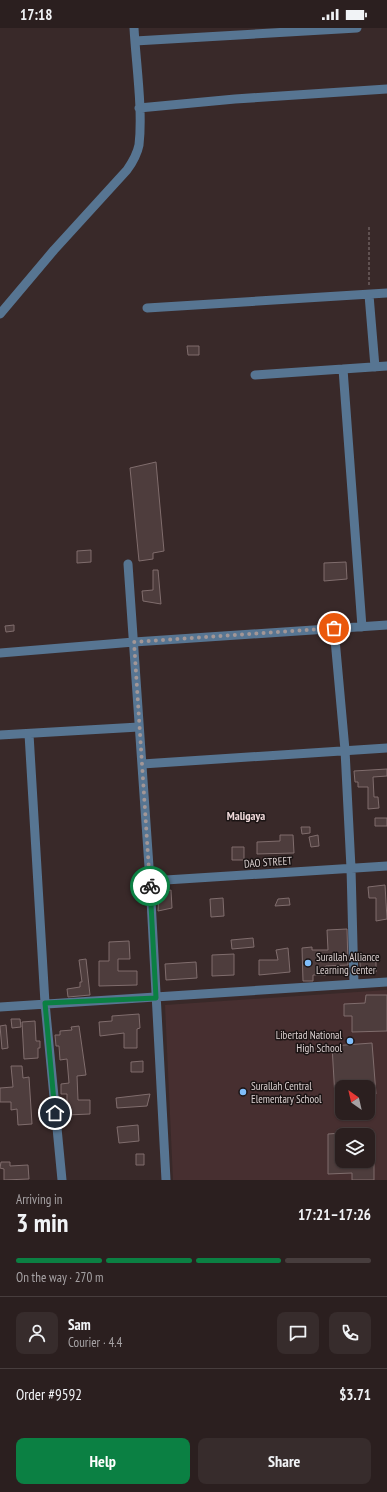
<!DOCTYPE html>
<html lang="en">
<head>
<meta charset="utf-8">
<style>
	:root { --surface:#2b1f1f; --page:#372c2c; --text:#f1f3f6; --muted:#a6a2a4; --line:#473d3d; --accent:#0b8043 }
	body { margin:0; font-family:"PT Sans Narrow",sans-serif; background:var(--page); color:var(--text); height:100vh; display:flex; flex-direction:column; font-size:15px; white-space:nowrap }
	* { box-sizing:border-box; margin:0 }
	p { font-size:13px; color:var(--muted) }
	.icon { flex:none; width:22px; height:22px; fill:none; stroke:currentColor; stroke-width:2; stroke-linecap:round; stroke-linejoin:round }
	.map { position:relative; height:1152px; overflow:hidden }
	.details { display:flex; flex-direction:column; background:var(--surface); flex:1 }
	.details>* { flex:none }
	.needle { width:26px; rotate:326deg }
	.controls { position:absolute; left:335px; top:1052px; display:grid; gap:8px }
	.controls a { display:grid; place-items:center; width:40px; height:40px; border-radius:8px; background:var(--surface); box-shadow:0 1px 3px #0004,0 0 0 1px var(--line); font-size:20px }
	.pin { position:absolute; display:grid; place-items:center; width:34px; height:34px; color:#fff; margin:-17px; border:2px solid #fff; border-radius:50%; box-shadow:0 1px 4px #0007 }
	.courier { position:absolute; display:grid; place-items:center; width:40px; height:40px; margin:-20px; border:3px solid #0b8043; border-radius:50%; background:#fff; color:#222; box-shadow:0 1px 5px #0007 }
	.summary em { font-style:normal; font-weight:600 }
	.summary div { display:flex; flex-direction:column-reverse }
	.summary { display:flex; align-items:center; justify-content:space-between; height:68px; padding:0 16px }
	h1 { font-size:26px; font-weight:600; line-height:30px }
	.bar { display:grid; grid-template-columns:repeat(4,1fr); gap:6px 4px; align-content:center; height:48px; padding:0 16px }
	.bar i { height:5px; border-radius:3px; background:var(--line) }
	.bar .selected { background:var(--accent) }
	.bar p { grid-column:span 4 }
	.line { display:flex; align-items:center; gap:10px; padding:0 16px; border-top:1px solid var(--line) }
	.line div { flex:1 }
	.round { display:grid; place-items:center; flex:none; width:42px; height:42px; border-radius:8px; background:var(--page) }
	.button { display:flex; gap:8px; margin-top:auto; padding:8px 16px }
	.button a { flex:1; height:46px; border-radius:8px; background:var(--accent); color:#fff; font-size:16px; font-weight:600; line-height:46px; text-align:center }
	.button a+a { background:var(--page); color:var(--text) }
	.status { display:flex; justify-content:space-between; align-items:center; height:28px; padding:0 20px; background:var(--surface); direction:ltr }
	.status svg { height:11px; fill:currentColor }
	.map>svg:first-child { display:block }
	.built { fill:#472f30; fill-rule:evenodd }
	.building { fill:#4e3d3d; stroke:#806d6d }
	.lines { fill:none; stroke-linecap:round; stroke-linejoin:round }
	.path { stroke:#6d5f5f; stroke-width:1.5; stroke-dasharray:3 2; stroke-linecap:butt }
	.minor { stroke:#577592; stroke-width:9 }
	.done { stroke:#a29696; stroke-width:4; stroke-dasharray:0 7.2 }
	.route { stroke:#0b8043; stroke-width:5 }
	.poi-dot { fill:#7fbdfa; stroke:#1b1414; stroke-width:1.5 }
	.labels { text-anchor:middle; stroke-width:3; stroke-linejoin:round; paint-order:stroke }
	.street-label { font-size:11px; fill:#dbd0d0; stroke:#1b1414 }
	.poi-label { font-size:11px; fill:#dbd0d0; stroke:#1b1414; text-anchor:start }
	.neighbourhood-label { font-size:12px; font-weight:bold; fill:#f1dadb; stroke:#1b1414 }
</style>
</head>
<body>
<div class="status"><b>17:18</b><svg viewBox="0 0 49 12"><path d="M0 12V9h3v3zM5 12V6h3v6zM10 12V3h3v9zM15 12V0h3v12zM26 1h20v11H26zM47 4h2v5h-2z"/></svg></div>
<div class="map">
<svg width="387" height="1152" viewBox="0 0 387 1152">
	<rect width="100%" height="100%" fill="#392929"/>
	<path class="built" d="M387,962V1152H173L165,977ZM342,1059H368V1085H342ZM342,1107H368V1133H342Z"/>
	<path class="building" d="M187,318H199V327H188Z
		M156,434L164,523L153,525V531L139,533L130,440Z
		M91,522V534L77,535V523Z
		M346,534L347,551L324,553V535Z
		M153,542H158L161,576L143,573L142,563L153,562Z
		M14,597V603L6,604L5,598Z
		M387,741V748L373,749L374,769H378L379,780L368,781V759H358V754H355L354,743Z
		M375,790H387V798H375Z
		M301,799H310V805L302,806Z
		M280,807H293L294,825L257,826V814L280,813Z
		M318,807L319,818L311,819L309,809Z
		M232,819H244V832H232Z
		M385,857L387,891L376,893V870H369L368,859Z
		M171,862L172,880L158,883L159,865Z
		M223,870L224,888L211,889L210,871Z
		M289,870L290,877L275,878L278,871Z
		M347,901L348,937L326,938V947H313V953H303L302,920L312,919V922H328L327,902Z
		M253,910L254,919L232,921L231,912Z
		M129,913L130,931H118V943H137V957L99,958V933H109V914Z
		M288,920L290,944L259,947V932H278L276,922Z
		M234,926V947L212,948V927Z
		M359,927H376V944H361Z
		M86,931L90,967L68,969L67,961L80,959V954H82L79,932Z
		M196,934L197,950L166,952L165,936Z
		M366,967H387V1003L352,1004V988H344V976L365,975Z
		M139,986L140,1000L137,1001V1020H124V1005L100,1008L99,994L112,993V988Z
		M11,991H20L21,999L12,1000Z
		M35,993L36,1013H40V1020H38V1030L24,1031L22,994Z
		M6,997L8,1020L2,1021L0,998Z
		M79,998L86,1047L77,1048L78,1072H90V1086L67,1087V1066H61V1056L69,1055L67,1031L60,1032L59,1018H56L55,1007H60V1003L72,1002L71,999Z
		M372,1015L376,1066H368V1059H342V1068L335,1069L332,1018Z
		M143,1033V1044H131V1034Z
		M11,1038H22L23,1050L29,1049L32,1096L18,1097L17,1081L11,1082V1074H0V1060L13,1059Z
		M150,1066L147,1078L117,1080L116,1070Z
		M138,1097L139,1113L119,1115L117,1099Z
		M341,1105V1133H374V1152H352V1145L328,1146V1106Z
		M136,1126H144V1137H136Z
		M1,1134H10V1138L28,1137L29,1151L4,1152V1141L0,1140Z"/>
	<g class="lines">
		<path class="path" d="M369,257V197"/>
		<path class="minor" d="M135,13L357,0
			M139,80L235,71L387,61
			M369,267L375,339
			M147,280L387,265
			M0,286L54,222L127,142C132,135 137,127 139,117C143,82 136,36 134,0
			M343,341L362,599
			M255,347L387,338
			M128,536L150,853L166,1152
			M334,600L345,722L351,840L354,956
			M0,625L134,614L387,597
			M29,706L45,975L62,1152
			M0,707L139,699
			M142,736L387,720
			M150,853L387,838
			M0,979L387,954"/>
	</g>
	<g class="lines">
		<path class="done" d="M150,858L134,614L334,600"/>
		<path class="route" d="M55,1085L45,975L156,970L150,858"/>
	</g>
	<g class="poi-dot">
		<circle cx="308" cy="935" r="4"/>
		<circle cx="350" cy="1013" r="4"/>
		<circle cx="243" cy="1064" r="4"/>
	</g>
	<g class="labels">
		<g class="street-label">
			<text transform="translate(268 834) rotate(-4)" y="4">DAO STREET</text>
		</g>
		<g class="poi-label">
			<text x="316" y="933">Surallah Alliance<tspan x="316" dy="13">Learning Center</tspan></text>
			<text x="342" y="1011" text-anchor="end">Libertad National<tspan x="342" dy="13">High School</tspan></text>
			<text x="251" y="1062">Surallah Central<tspan x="251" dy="13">Elementary School</tspan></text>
		</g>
		<g class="neighbourhood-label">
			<text x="246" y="792">Maligaya</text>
		</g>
	</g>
</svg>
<div class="controls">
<a><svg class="needle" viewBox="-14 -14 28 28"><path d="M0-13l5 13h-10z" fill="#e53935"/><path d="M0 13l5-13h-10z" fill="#a6a2a4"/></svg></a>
<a><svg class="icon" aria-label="layers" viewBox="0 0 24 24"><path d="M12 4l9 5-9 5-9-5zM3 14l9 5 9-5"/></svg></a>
</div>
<div class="pin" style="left:334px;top:600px;background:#ea580c"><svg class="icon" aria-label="bag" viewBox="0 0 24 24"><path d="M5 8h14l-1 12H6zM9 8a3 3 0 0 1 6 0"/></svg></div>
<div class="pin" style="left:55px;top:1085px;background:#1f2937"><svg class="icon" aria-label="home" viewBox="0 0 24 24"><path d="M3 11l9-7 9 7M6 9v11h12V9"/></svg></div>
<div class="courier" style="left:150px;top:858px"><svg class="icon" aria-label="bike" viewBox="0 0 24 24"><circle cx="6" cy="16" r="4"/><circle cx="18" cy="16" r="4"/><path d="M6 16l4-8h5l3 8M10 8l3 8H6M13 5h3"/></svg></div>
</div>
<section class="details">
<div class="summary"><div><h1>3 min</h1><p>Arriving in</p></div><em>17:21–17:26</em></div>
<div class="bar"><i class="selected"></i><i class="selected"></i><i class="selected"></i><i></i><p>On the way · 270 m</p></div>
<div class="line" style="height:72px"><a class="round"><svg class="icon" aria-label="person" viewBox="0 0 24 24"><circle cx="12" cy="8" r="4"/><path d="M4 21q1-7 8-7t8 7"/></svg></a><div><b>Sam</b><p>Courier · 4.4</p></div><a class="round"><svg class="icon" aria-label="chat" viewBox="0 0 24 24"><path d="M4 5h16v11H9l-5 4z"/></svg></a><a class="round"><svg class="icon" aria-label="phone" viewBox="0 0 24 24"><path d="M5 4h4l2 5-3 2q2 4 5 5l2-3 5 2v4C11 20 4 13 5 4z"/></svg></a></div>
<div class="line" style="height:52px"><div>Order #9592</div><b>$3.71</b></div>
<div class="button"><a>Help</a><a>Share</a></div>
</section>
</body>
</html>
